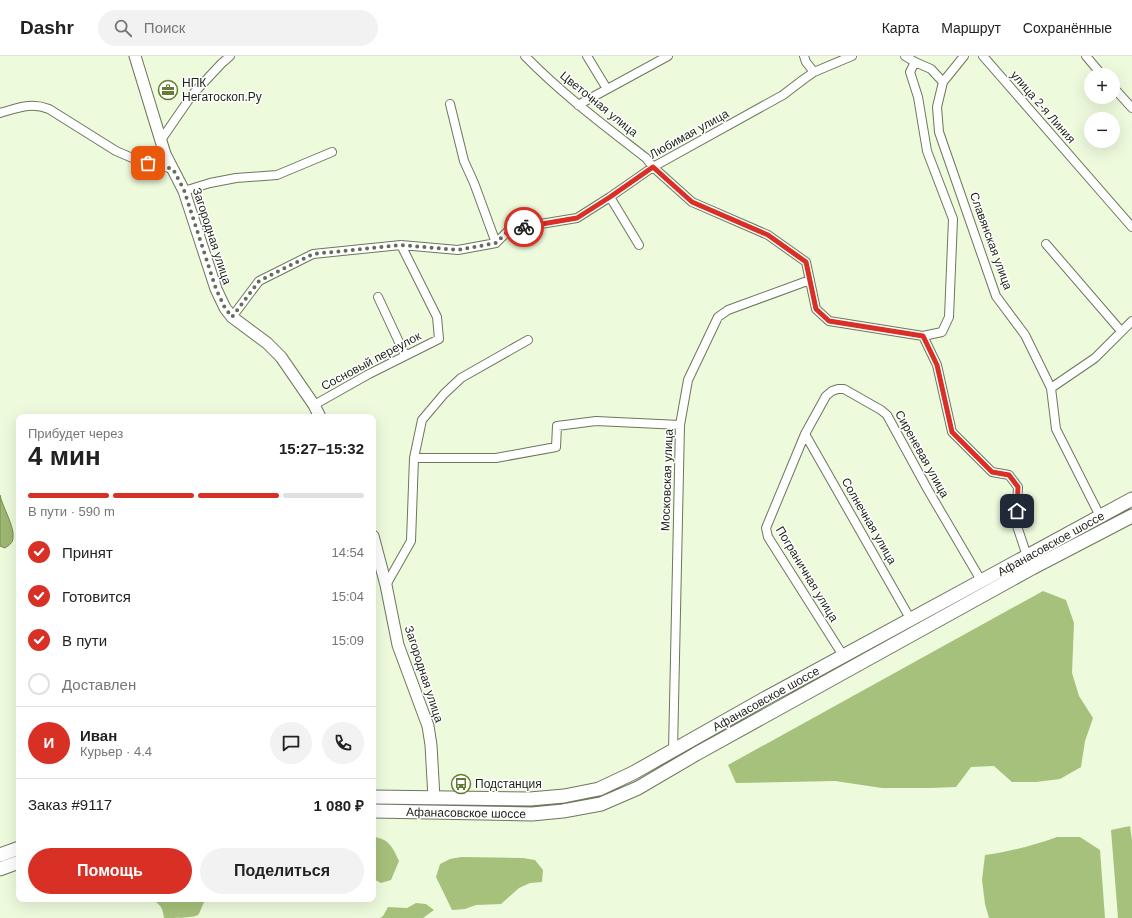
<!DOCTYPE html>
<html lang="ru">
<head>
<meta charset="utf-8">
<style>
	:root { --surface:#fff; --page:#f2f2f2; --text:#222; --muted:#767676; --line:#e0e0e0; --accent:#d93025 }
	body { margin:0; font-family:Arial,sans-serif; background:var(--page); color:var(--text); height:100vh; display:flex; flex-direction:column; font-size:15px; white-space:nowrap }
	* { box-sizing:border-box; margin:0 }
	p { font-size:13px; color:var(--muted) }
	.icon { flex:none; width:22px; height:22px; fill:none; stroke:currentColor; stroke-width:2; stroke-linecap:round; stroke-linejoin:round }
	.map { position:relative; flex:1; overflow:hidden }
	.drawer { position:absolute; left:16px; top:358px; width:360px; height:488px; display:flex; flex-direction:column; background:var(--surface); border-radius:8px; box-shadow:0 4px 16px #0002 }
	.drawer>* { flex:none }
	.buttons { position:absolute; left:1084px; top:12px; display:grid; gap:8px }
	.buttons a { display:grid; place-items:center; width:36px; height:36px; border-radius:50%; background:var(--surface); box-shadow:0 4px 16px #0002; font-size:20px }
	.pin { position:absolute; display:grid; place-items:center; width:34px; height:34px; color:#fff; margin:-17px; border-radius:8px; box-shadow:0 2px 6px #0006 }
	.courier { position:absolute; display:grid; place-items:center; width:40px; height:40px; margin:-20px; border:3px solid #d93025; border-radius:50%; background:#fff; color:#222; box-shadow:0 1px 5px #0007 }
	.summary em { font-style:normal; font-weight:800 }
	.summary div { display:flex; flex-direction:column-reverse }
	.summary { display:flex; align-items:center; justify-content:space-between; height:68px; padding:0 12px }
	h1 { font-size:26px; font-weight:800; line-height:30px }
	.bar { display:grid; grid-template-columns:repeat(4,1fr); gap:6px 4px; align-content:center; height:48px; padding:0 12px }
	.bar i { height:5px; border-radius:3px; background:var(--line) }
	.bar .current { background:var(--accent) }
	.bar p { grid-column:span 4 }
	.line { display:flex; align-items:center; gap:10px; padding:0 12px; border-top:1px solid var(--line) }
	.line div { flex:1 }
	.round { display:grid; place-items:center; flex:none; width:42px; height:42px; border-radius:21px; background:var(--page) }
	ol { padding:0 12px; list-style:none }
	li { display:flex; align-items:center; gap:12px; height:44px }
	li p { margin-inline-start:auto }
	li .icon { padding:4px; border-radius:50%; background:var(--accent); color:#fff; stroke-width:4 }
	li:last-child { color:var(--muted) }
	li i { width:22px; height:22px; border:2px solid var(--line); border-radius:50% }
	.cta { display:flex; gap:8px; margin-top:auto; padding:8px 12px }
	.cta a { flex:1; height:46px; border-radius:24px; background:var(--accent); color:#fff; font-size:16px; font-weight:800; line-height:46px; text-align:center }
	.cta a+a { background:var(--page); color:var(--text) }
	header { display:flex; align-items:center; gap:24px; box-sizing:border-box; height:56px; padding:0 20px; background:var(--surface); border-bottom:1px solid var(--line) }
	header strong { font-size:19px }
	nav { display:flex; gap:22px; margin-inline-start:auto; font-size:14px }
	.search { width:280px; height:36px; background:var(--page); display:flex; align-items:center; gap:10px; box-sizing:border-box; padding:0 14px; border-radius:22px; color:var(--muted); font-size:15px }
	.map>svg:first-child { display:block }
	.forest { fill:#a6c17b }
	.water { fill:#9cb771; stroke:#768a56 }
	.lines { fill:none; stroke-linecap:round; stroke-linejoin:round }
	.minor-casing { stroke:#6c775d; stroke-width:10 }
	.tertiary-casing { stroke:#6c775d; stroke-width:13 }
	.primary-casing { stroke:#6c775d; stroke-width:15 }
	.minor { stroke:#fff; stroke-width:8 }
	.tertiary { stroke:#fff; stroke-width:11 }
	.primary { stroke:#fff; stroke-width:13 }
	.done { stroke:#666d5c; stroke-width:4; stroke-dasharray:0 7.2 }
	.route { stroke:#d93025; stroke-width:5 }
	.labels { text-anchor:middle; stroke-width:3; stroke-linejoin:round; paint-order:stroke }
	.poi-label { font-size:12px; fill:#1d2117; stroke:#fff; text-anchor:start }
	.street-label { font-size:12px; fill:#1d2117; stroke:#fff }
</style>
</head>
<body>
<header>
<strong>Dashr</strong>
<div class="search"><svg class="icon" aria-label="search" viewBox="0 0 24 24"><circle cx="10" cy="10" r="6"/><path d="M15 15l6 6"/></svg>Поиск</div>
<nav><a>Карта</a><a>Маршрут</a><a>Сохранённые</a></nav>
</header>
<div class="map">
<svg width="1132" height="862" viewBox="0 0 1132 862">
	<rect width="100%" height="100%" fill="#edfadc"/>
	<path class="forest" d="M1043,535L1066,544L1074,567L1072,617L1079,640L1093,662L1085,685L1081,711L1060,723L1036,726H1012L994,710L971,711L956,731L931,732H882L835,725L736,727L728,709Z
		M1130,770L1132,784V862H1118L1111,774Z
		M373,781C388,782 393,791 399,805L391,824L381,827L373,823Z
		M1057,781H1080L1100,794L1105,862H989L985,848L982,824L985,799C1011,795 1032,790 1057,781Z
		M461,801L523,802L535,804L543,814L542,826L530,827L519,832L501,848L476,849L465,853L452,854L436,821L440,808L450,803Z
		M150,843H208C202,846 202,854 198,859C193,862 171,862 164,862C163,852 160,847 150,843Z
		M416,847L426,848L434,854L423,862H380L383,860L388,851L407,852Z"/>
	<path class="water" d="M0,439C2,450 15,471 13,482C13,487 9,489 5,492L0,490Z"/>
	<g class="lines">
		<defs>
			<path id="minor" d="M525,0C562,38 605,70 646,102L653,111L692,146L768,179L806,206L816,253L829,265L923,280L942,276L949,261L953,163L927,95L918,41L910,16L915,6
				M587,0L607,33
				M804,0L806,6L814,16
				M905,0L915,6L931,13L943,26
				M964,0L943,26L937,51L939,76L996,240L1025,279L1051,332L1056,373L1100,460
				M983,0L1132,171
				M1086,0L1102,19
				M1113,31L1132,52
				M450,48L464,105L474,127L496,187
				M578,49L668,0
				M0,57C18,52 31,46 49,53L116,95L137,104L173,113
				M161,84L192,39L221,8L230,0
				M184,135L210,127L236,122L277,119L332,96
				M610,141L639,189
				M1046,188L1121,275
				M378,241L405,299
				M232,261L259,225L313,198L401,189L458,194L496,187L510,173L577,162L610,141L653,111L783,39L804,23L814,16L852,0
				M923,280L937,309L952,376L992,416L1009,419L1018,431L1016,467L1027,500
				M1051,332L1095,302L1132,265
				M314,349L369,318L439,283L437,261L401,189
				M805,378L911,564
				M414,402H496L556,391L557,370L596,365L680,369
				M386,529L411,485L414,402L422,364L444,338L461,322L528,284
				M844,601L768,481L766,472L805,378L826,340L832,335L838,333H844L881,354L887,359L928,434L982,526
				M673,695L680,369L688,324L718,261L728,254L810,224"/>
			<path id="tertiary" d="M135,0L165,98L184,135L216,233L225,252L232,261L267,287L281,301L314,349L320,361
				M373,480L386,529L398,589L428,670L431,689L434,742"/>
			<path id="primary" d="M373,741L530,743L564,740L599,733L633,717L764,643L1132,443
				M373,755L532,758L563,755L601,748L638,732L696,698L1032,512L1132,460
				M0,799L19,792
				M0,813L19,806"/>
		</defs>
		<use href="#minor" class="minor-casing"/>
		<use href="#tertiary" class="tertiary-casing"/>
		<use href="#primary" class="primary-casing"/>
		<use href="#minor" class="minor"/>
		<use href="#tertiary" class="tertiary"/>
		<use href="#primary" class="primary"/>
	</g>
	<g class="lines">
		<path class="done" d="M148,107L173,113L184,134L216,233L225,252L232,261L259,225L313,198L401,189L458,194L496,187L510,173L524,171"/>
		<path class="route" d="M524,171L577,162L610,141L653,111L692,146L768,179L806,206L816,253L829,265L923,280L937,309L952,376L992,416L1009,419L1018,431L1017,455"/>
	</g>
	<defs>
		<symbol id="office-ring" viewBox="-11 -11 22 22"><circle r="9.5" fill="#fff" stroke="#637e32" stroke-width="1.5"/><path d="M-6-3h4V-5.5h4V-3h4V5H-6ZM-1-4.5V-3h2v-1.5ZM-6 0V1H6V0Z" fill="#637e32"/></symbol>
		<symbol id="bus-ring" viewBox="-11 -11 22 22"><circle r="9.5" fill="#fff" stroke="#637e32" stroke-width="1.5"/><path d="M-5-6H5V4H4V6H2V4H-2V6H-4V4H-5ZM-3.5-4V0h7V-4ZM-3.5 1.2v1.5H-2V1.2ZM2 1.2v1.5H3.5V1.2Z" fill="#637e32"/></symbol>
	</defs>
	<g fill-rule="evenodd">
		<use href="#office-ring" x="157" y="23" width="22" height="22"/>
		<use href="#bus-ring" x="450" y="717" width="22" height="22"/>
	</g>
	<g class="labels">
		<g class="poi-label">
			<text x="182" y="31">НПК<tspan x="182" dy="14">Негатоскоп.Ру</tspan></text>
			<text x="475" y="732">Подстанция</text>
		</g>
		<g class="street-label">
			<text transform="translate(599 48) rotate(39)" y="4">Цветочная улица</text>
			<text transform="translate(1043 51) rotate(49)" y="4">улица 2-я Линия</text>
			<text transform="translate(689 78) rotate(-29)" y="4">Любимая улица</text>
			<text transform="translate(212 180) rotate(72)" y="4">Загородная улица</text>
			<text transform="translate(991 185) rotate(70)" y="4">Славянская улица</text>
			<text transform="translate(371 305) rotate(-28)" y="4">Сосновый переулок</text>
			<text transform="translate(922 398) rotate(61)" y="4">Сиреневая улица</text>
			<text transform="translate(667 424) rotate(-88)" y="4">Московская улица</text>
			<text transform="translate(869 465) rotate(60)" y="4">Солнечная улица</text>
			<text transform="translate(1051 488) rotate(-29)" y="4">Афанасовское шоссе</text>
			<text transform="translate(807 518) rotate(59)" y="4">Пограничная улица</text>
			<text transform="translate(424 618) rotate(72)" y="4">Загородная улица</text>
			<text transform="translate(766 643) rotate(-29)" y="4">Афанасовское шоссе</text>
			<text transform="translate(466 757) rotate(1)" y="4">Афанасовское шоссе</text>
		</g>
	</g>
</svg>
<div class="buttons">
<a>+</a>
<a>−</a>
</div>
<div class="pin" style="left:148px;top:107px;background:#ea580c"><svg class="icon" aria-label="bag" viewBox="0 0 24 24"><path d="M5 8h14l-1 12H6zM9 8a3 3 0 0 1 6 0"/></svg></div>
<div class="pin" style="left:1017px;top:455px;background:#1f2937"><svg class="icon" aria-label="home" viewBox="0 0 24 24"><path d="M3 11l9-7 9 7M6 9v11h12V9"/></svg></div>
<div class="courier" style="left:524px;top:171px"><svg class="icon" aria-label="bike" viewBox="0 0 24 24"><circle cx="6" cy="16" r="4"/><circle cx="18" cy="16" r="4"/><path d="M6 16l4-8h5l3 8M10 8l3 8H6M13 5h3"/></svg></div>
<section class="drawer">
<div class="summary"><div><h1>4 мин</h1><p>Прибудет через</p></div><em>15:27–15:32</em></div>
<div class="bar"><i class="current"></i><i class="current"></i><i class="current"></i><i></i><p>В пути · 590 m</p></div>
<ol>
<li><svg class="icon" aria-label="check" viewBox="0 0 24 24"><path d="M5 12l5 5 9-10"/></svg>Принят<p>14:54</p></li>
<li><svg class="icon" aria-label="check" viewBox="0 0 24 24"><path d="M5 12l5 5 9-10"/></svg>Готовится<p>15:04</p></li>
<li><svg class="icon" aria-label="check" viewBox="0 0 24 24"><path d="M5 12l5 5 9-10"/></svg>В пути<p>15:09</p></li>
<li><i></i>Доставлен</li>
</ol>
<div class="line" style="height:72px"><b class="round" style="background:var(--accent);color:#fff">И</b><div><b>Иван</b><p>Курьер · 4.4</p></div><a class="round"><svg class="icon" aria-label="chat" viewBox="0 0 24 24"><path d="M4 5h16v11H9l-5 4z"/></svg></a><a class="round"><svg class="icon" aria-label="phone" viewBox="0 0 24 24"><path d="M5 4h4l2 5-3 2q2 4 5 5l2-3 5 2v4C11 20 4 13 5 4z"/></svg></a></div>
<div class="line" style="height:52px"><div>Заказ #9117</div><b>1 080 ₽</b></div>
<div class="cta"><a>Помощь</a><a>Поделиться</a></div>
</section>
</div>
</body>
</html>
